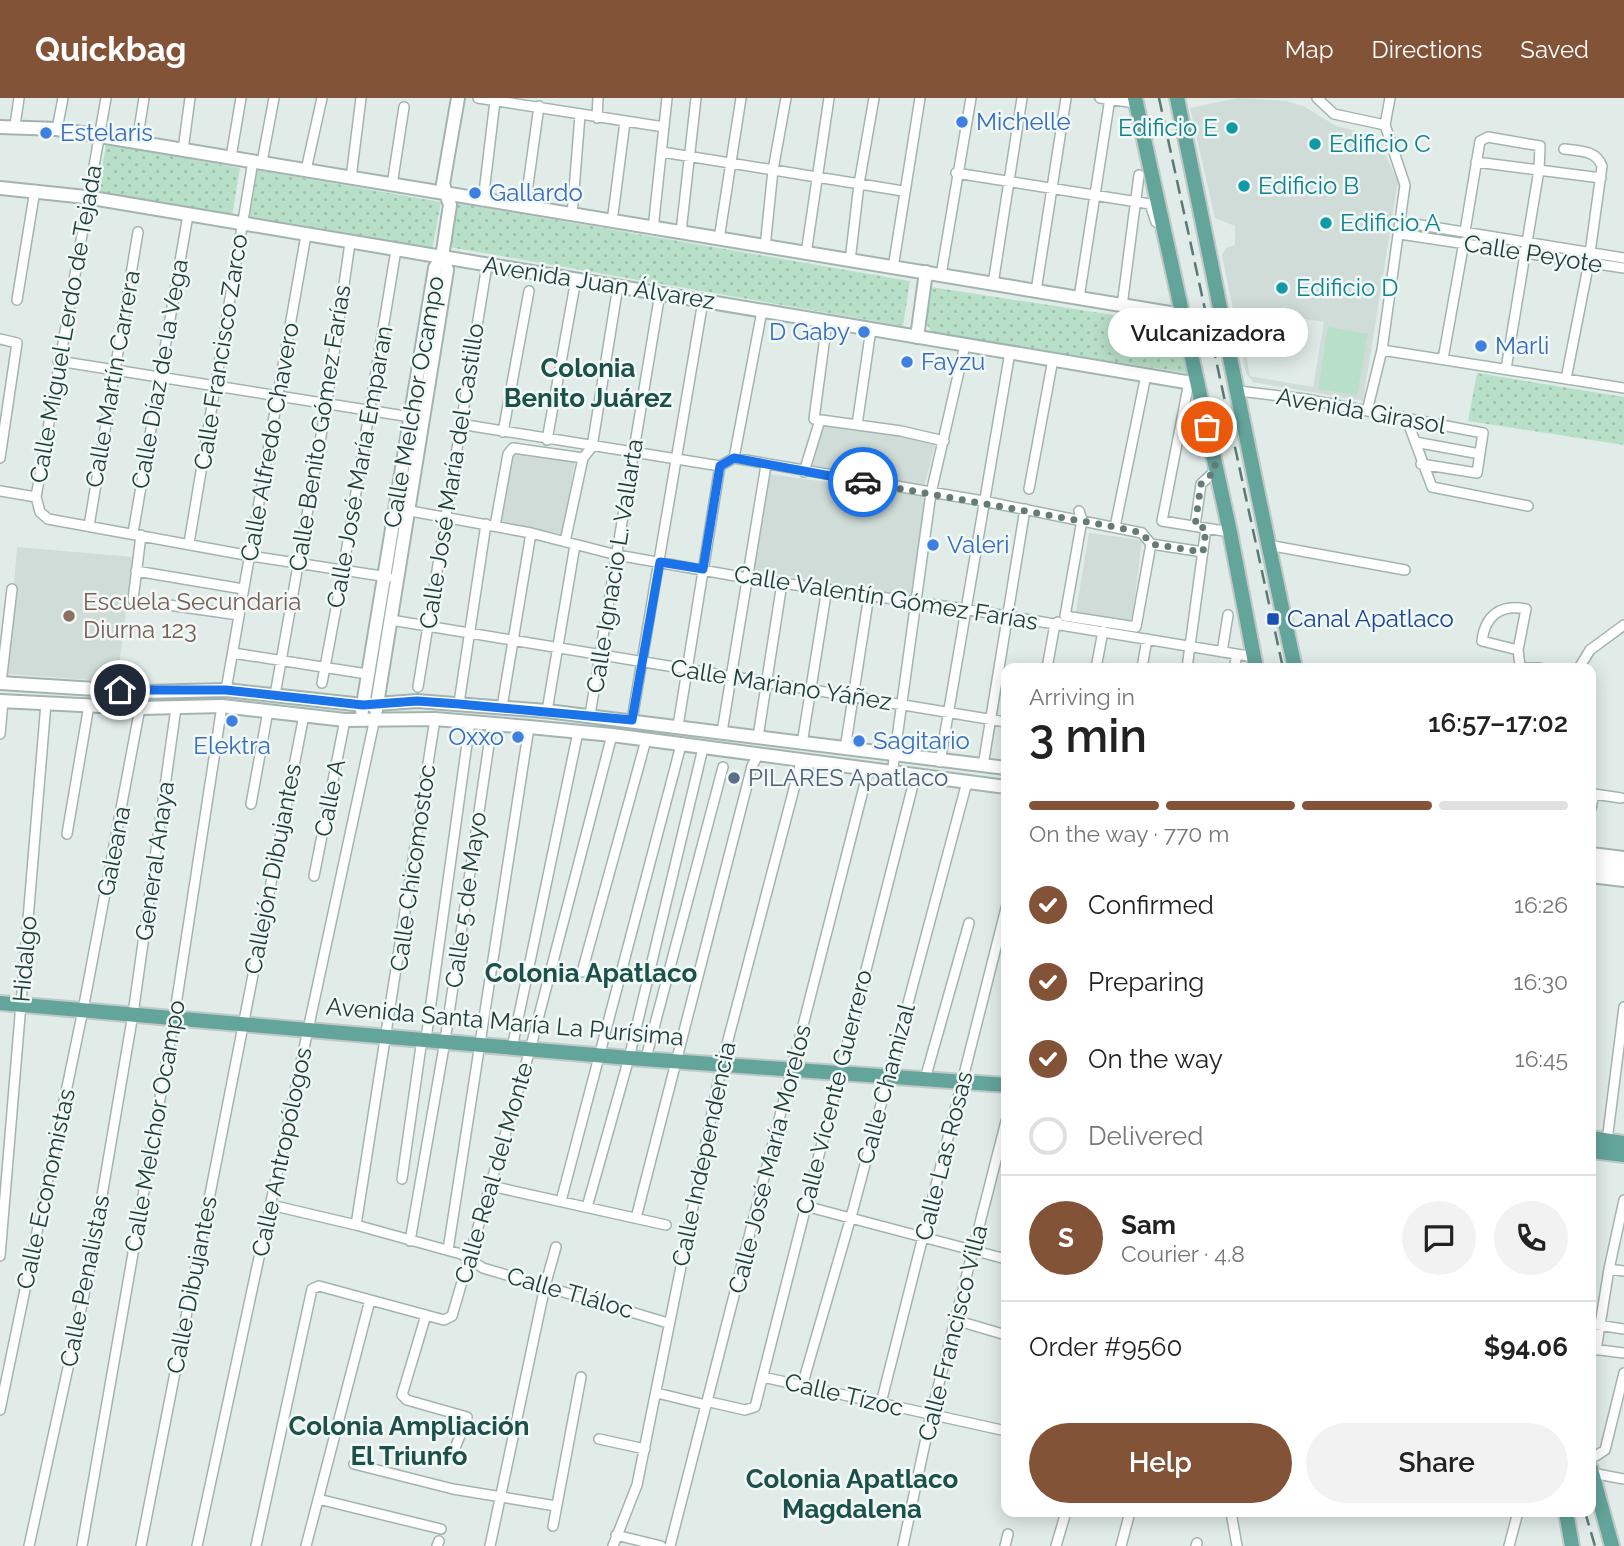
<!DOCTYPE html>
<html lang="en">
<head>
<meta charset="utf-8">
<style>
	:root { --surface:#fff; --page:#f2f2f2; --text:#222; --muted:#767676; --line:#e0e0e0; --accent:#835338 }
	body { margin:0; font-family:Raleway,sans-serif; background:var(--page); color:var(--text); height:100vh; display:flex; flex-direction:column; font-size:26px; white-space:nowrap }
	* { box-sizing:border-box; margin:0 }
	p { font-size:23px; color:var(--muted) }
	.icon { flex:none; width:38px; height:38px; fill:none; stroke:currentColor; stroke-width:2; stroke-linecap:round; stroke-linejoin:round }
	.map { position:relative; flex:1; overflow:hidden }
	.panel { position:absolute; left:1001px; top:565px; width:595px; height:854px; display:flex; flex-direction:column; background:var(--surface); border-radius:14px; box-shadow:0 4px 18px #0003 }
	.panel>* { flex:none }
	.pin { position:absolute; display:grid; place-items:center; width:60px; height:60px; color:#fff; margin:-30px; border:4px solid #fff; border-radius:50%; box-shadow:0 2px 7px #0007 }
	.courier { position:absolute; display:grid; place-items:center; width:70px; height:70px; margin:-35px; border:5px solid #1a73e8; border-radius:50%; background:#fff; color:#222; box-shadow:0 2px 9px #0007 }
	.bubble { position:absolute; height:49px; border-radius:24px; background:var(--surface); box-shadow:0 4px 18px #0003; font-size:23px; font-weight:600; line-height:49px; text-align:center }
	.head em { font-style:normal; font-weight:600 }
	.head div { display:flex; flex-direction:column-reverse }
	.head { display:flex; align-items:center; justify-content:space-between; height:119px; padding:0 28px }
	h1 { font-size:46px; font-weight:600; line-height:52px }
	.bar { display:grid; grid-template-columns:repeat(4,1fr); gap:10px 7px; align-content:center; height:84px; padding:0 28px }
	.bar i { height:9px; border-radius:5px; background:var(--line) }
	.bar .current { background:var(--accent) }
	.bar p { grid-column:span 4 }
	.line { display:flex; align-items:center; gap:18px; padding:0 28px; border-top:2px solid var(--line) }
	.line div { flex:1 }
	.round { display:grid; place-items:center; flex:none; width:74px; height:74px; border-radius:37px; background:var(--page) }
	ol { padding:0 28px; list-style:none }
	li { display:flex; align-items:center; gap:21px; height:77px }
	li p { margin-inline-start:auto }
	li .icon { padding:7px; border-radius:50%; background:var(--accent); color:#fff; stroke-width:4 }
	li:last-child { color:var(--muted) }
	li i { width:38px; height:38px; border:4px solid var(--line); border-radius:50% }
	.button { display:flex; gap:14px; margin-top:auto; padding:14px 28px }
	.button a { flex:1; height:80px; border-radius:42px; background:var(--accent); color:#fff; font-size:28px; font-weight:600; line-height:80px; text-align:center }
	.button a+a { background:var(--page); color:var(--text) }
	header { display:flex; align-items:center; gap:42px; box-sizing:border-box; height:98px; padding:0 35px; background:var(--accent); color:#fff }
	header strong { font-size:33px }
	nav { display:flex; gap:38px; margin-inline-start:auto; font-size:24px }
	.map>svg:first-child { display:block }
	.built { fill:#cfdcd8; fill-rule:evenodd }
	.grass { fill:url(#grass-dots) }
	.pitch { fill:#b8dfc7 }
	.lines { fill:none; stroke-linecap:round; stroke-linejoin:round }
	.minor-casing { stroke:#a3b4b0; stroke-width:12 }
	.tertiary-casing { stroke:#a3b4b0; stroke-width:16 }
	.primary-casing { stroke:#c1c9c8; stroke-width:18 }
	.minor { stroke:#fff; stroke-width:9 }
	.tertiary { stroke:#fff; stroke-width:12 }
	.primary { stroke:#63a49b; stroke-width:14 }
	.rail { stroke:#5a7975; stroke-width:2.5; stroke-dasharray:14 7; stroke-linecap:butt }
	.done { stroke:#647b76; stroke-width:7; stroke-dasharray:0 12.6 }
	.route { stroke:#1a73e8; stroke-width:9 }
	.shop-dot { fill:#3f7fe0; stroke:#f1f8f6; stroke-width:2.5 }
	.culture-dot { fill:#0f9aa8; stroke:#f1f8f6; stroke-width:2.5 }
	.education-dot { fill:#8d6e63; stroke:#f1f8f6; stroke-width:2.5 }
	.transit-dot { fill:#1a4fb4; stroke:#f1f8f6; stroke-width:2.5 }
	.service-dot { fill:#5c6f8a; stroke:#f1f8f6; stroke-width:2.5 }
	.labels { text-anchor:middle; stroke-width:5; stroke-linejoin:round; paint-order:stroke }
	.shop-label { font-size:24px; fill:#366cbe; stroke:#f1f8f6; text-anchor:start }
	.culture-label { font-size:24px; fill:#0d838f; stroke:#f1f8f6; text-anchor:start }
	.street-label { font-size:24px; fill:#203e39; stroke:#f1f8f6 }
	.education-label { font-size:24px; fill:#785e54; stroke:#f1f8f6; text-anchor:start }
	.transit-label { font-size:24px; fill:#164399; stroke:#f1f8f6; text-anchor:start }
	.service-label { font-size:24px; fill:#4e5e75; stroke:#f1f8f6; text-anchor:start }
	.neighbourhood-label { font-size:26px; font-weight:bold; fill:#1b514a; stroke:#f1f8f6 }
</style>
</head>
<body>
<header>
<strong>Quickbag</strong>
<nav><a>Map</a><a>Directions</a><a>Saved</a></nav>
</header>
<div class="map">
<svg width="1624" height="1448" viewBox="0 0 1624 1448">
	<defs>
		<pattern id="grass-dots" width="8" height="8" patternUnits="userSpaceOnUse" patternTransform="scale(1.75)"><rect width="8" height="8" fill="#b8dfc7"/><path d="M2 2h.1M6 6h.1" fill="none" stroke="#9ec0ac" stroke-width="1.8" stroke-linecap="round"/></pattern>
	</defs>
	<rect width="100%" height="100%" fill="#e1ece8"/>
	<path class="built" d="M1238,0L1287,3L1305,9L1336,28L1376,38L1398,83L1363,303L1253,284L1246,275L1222,157L1226,150L1235,147V128L1215,120L1190,10ZM1244,212L1324,224L1313,289L1250,278L1244,246Z
		M824,324L936,343L924,389L812,371Z
		M517,353L575,361L563,436L500,425L513,356Z
		M769,376L926,398L911,498L751,472Z
		M1089,435L1142,442L1132,523L1076,514Z
		M17,449L133,459L117,584L7,576Z"/>
	<path class="grass" d="M106,46L240,70L232,117L98,94Z
		M257,72L441,104L432,152L248,120Z
		M457,105L910,183L903,228L449,149Z
		M931,189L1178,227L1187,275L941,237L931,233L924,222L926,198Z
		M1477,275L1624,299V347L1468,323Z"/>
	<path class="pitch" d="M1328,229L1368,236L1357,297L1318,291Z"/>
	<g class="lines">
		<defs>
			<path id="minor" d="M106,0L36,399L40,414L48,421L251,458L388,479
				M478,0L664,29
				M1100,0L1136,5
				M1317,0L1334,16L1385,27
				M597,20L598,0
				M15,27L19,0
				M57,31L63,0
				M137,44L144,0
				M1564,51C1579,53 1596,52 1602,68L1590,155
				M183,52L190,0
				M662,54L903,93
				M231,59L241,0
				M262,64L274,0
				M1476,64L1601,80
				M306,72L322,0
				M956,75L1150,106L1156,124
				M351,80L361,0
				M392,87L404,9
				M483,103L495,3
				M525,109L539,8
				M572,117L580,17
				M612,124L625,24
				M1402,124L1624,160
				M653,131L667,0
				M1465,133L1480,43L1488,39L1540,48L1539,72L1506,271
				M681,134L696,0
				M1400,136L1624,170
				M719,141L741,0
				M765,149L773,72L786,0
				M806,156L829,0
				M850,163L859,86L874,0
				M893,170L920,0
				M941,177L971,0
				M993,186L1022,0
				M1036,193L1066,0
				M1079,200L1110,0
				M17,202L35,92
				M1122,208L1139,77
				M827,224L814,321L901,333L944,343
				M0,241L17,245L0,360
				M1382,252L1624,290
				M1443,261L1464,144
				M58,263L411,319
				M1566,281L1589,164
				M1189,284L1162,423L1230,434
				M1239,293L1305,301L1483,335L1477,375L1421,366
				M1367,313L1382,252L1405,87L1385,27L1390,0
				M1407,322L1432,389L1528,408
				M460,326L720,368L734,360L983,403L1142,435L1151,446L1136,529L1065,518
				M857,327L871,231
				M503,334L529,193
				M547,342L576,181
				M1415,344L1480,356
				M734,360L762,213
				M804,374L820,322
				M1029,391L1053,261
				M0,393L36,399
				M405,412L531,435L617,457L747,480L964,511L1254,559
				M89,428L138,134
				M495,428L508,356L513,350L583,360
				M1195,428L1201,386L1216,372
				M1115,429L1146,277
				M133,435L188,117
				M141,437L133,502L239,517
				M565,444L583,360L592,349L618,188
				M189,445L253,63
				M1151,446L1203,454
				M1268,447L1405,472
				M136,473L243,491
				M1065,518L1082,422L1079,413
				M391,522L1006,624
				M1518,552L1482,543C1485,517 1501,506 1526,511L1518,552L1520,568
				M1222,554L1228,517
				M233,555L367,576
				M1047,570L1055,526L1058,524
				M1096,570L1103,533
				M1142,570L1147,541
				M1187,570L1206,430
				M1234,570L1237,557
				M1518,570H1540
				M1579,570L1590,552L1624,527
				M1,585L12,491
				M322,585L343,473L396,152
				M418,589L487,167
				M226,592L306,137
				M275,597L327,304L350,145
				M459,605L486,426
				M502,609L531,435
				M547,613L575,447
				M590,617L660,195
				M632,622L703,203
				M678,628L720,368
				M722,634L766,367
				M0,636L3,603
				M758,639L782,485
				M802,646L827,490
				M845,651L869,497
				M940,664L1010,254
				M983,668L1025,411
				M892,676L931,395L965,247
				M251,706L268,613
				M1591,710L1594,696L1621,700
				M67,736L89,607
				M314,778L345,622
				M582,874L646,642
				M426,941L470,624
				M512,950L578,634
				M646,960L723,669
				M925,981L969,825
				M1607,1043L1624,909
				M402,1081L422,941
				M491,1088L666,1127
				M561,1103L681,647
				M271,1107L356,1127L461,1156L483,1170L668,1225
				M805,1108L1006,1161
				M587,1109L629,960L703,650
				M636,1120L752,668L758,657
				M356,1127L435,621
				M410,1143L445,943L492,626
				M448,1152L529,629
				M0,1158L46,605
				M1609,1171L1624,1173
				M426,1217L402,1297L407,1302L467,1319L454,1353
				M955,1222L1006,1237
				M1591,1226L1624,1231
				M1592,1251L1624,1255
				M1596,1252L1609,1171L1624,1102
				M763,1279L1006,1333
				M802,1288L851,1119L967,684
				M657,1295L706,1307
				M710,1304L745,1312L755,1309L915,679
				M881,1305L1006,810
				M0,1312L83,912L143,594
				M599,1341L645,1351
				M1591,1361L1605,1352L1624,1275
				M354,1366L453,1391L556,1408
				M1592,1375L1624,1381
				M318,1401L441,1431
				M1231,1414L1237,1448
				M553,1428L581,1279
				M616,1437L661,1448
				M29,1448L89,1174L133,916L176,610
				M82,1448L174,920L222,608
				M141,1448L304,617
				M197,1448L375,620
				M256,1448L312,1191L319,1188L444,1222L452,1218L530,952L612,637
				M306,1448L370,1202
				M437,1448L439,1443
				M490,1448L545,1188L556,1149
				M613,1448L637,1387L722,965L801,664
				M670,1448L868,673
				M903,1448L931,1317L1006,1023
				M1005,1448L1008,1436
				M1056,1448L1066,1414
				M1121,1448L1130,1414
				M1196,1448L1197,1445
				M1509,1448L1518,1414"/>
			<path id="tertiary" d="M0,29L57,31L1182,217
				M0,90L86,99L1198,286
				M917,239L926,174
				M0,585L143,594L226,592L363,607L417,603L547,613L1006,670
				M0,603L141,610L222,608L345,622L435,621L529,629L612,637L1006,689
				M376,612L447,172L442,159
				M362,613L435,170L442,159L450,107L443,86L458,0
				M1591,756L1624,760
				M1591,767L1624,772
				M1591,778L1624,782"/>
			<path id="primary" d="M1135,0L1230,434L1256,570
				M1177,0C1217,190 1253,381 1295,570
				M0,905L629,960L1006,987
				M1591,1040L1624,1045
				M1591,1053L1624,1057
				M1591,1371L1612,1448
				M1566,1414L1572,1448"/>
		</defs>
		<use href="#minor" class="minor-casing"/>
		<use href="#tertiary" class="tertiary-casing"/>
		<use href="#primary" class="primary-casing"/>
		<use href="#minor" class="minor"/>
		<use href="#tertiary" class="tertiary"/>
		<use href="#primary" class="primary"/>
		<path class="rail" d="M1159,0L1283,570
			M1585,1414L1595,1448"/>
	</g>
	<g class="lines">
		<path class="done" d="M863,384L1115,429L1142,435L1151,446L1203,454L1206,430L1195,428L1201,386L1216,372L1207,329"/>
		<path class="route" d="M120,592H226L363,607L417,603L459,606L632,622L660,464L703,471L720,368L734,360L863,384"/>
	</g>
	<g class="shop-dot">
		<circle cx="962" cy="24" r="7"/>
		<circle cx="46" cy="35" r="7"/>
		<circle cx="475" cy="95" r="7"/>
		<circle cx="864" cy="234" r="7"/>
		<circle cx="1481" cy="248" r="7"/>
		<circle cx="907" cy="264" r="7"/>
		<circle cx="933" cy="447" r="7"/>
		<circle cx="232" cy="623" r="7"/>
		<circle cx="518" cy="639" r="7"/>
		<circle cx="859" cy="643" r="7"/>
	</g>
	<g class="culture-dot">
		<circle cx="1232" cy="30" r="7"/>
		<circle cx="1315" cy="46" r="7"/>
		<circle cx="1244" cy="88" r="7"/>
		<circle cx="1326" cy="125" r="7"/>
		<circle cx="1282" cy="190" r="7"/>
	</g>
	<circle class="education-dot" cx="69" cy="518" r="7"/>
	<rect class="transit-dot" x="1266" y="514" width="14" height="14" rx="3.5"/>
	<circle class="service-dot" cx="734" cy="680" r="7"/>
	<g class="labels">
		<g class="shop-label">
			<text x="976" y="32">Michelle</text>
			<text x="60" y="43">Estelaris</text>
			<text x="489" y="103">Gallardo</text>
			<text x="850" y="242" text-anchor="end">D Gaby</text>
			<text x="1495" y="256">Marli</text>
			<text x="921" y="272">Fayzu</text>
			<text x="947" y="455">Valeri</text>
			<text x="504" y="647" text-anchor="end">Oxxo</text>
			<text x="873" y="651">Sagitario</text>
			<text x="232" y="656" text-anchor="middle">Elektra</text>
		</g>
		<g class="culture-label">
			<text x="1218" y="38" text-anchor="end">Edificio E</text>
			<text x="1329" y="54">Edificio C</text>
			<text x="1258" y="96">Edificio B</text>
			<text x="1340" y="133">Edificio A</text>
			<text x="1296" y="198">Edificio D</text>
		</g>
		<g class="street-label">
			<text transform="translate(1533 156) rotate(9)" y="8">Calle Peyote</text>
			<text transform="translate(599 185) rotate(9)" y="8">Avenida Juan Álvarez</text>
			<text transform="translate(66 226) rotate(-80)" y="8">Calle Miguel Lerdo de Tejada</text>
			<text transform="translate(221 254) rotate(-81)" y="8">Calle Francisco Zarco</text>
			<text transform="translate(160 276) rotate(-80)" y="8">Calle Díaz de la Vega</text>
			<text transform="translate(113 281) rotate(-80)" y="8">Calle Martín Carrera</text>
			<text transform="translate(414 304) rotate(-80)" y="8">Calle Melchor Ocampo</text>
			<text transform="translate(1361 313) rotate(10)" y="8">Avenida Girasol</text>
			<text transform="translate(320 330) rotate(-81)" y="8">Calle Benito Gómez Farías</text>
			<text transform="translate(270 344) rotate(-80)" y="8">Calle Alfredo Chavero</text>
			<text transform="translate(360 369) rotate(-80)" y="8">Calle José María Emparan</text>
			<text transform="translate(452 378) rotate(-81)" y="8">Calle José María del Castillo</text>
			<text transform="translate(615 468) rotate(-81)" y="8">Calle Ignacio L. Vallarta</text>
			<text transform="translate(886 500) rotate(9)" y="8">Calle Valentín Gómez Farías</text>
			<text transform="translate(781 587) rotate(9)" y="8">Calle Mariano Yáñez</text>
			<text transform="translate(330 700) rotate(-79)" y="8">Calle A</text>
			<text transform="translate(114 753) rotate(-79)" y="8">Galeana</text>
			<text transform="translate(155 763) rotate(-82)" y="8">General Anaya</text>
			<text transform="translate(413 770) rotate(-82)" y="8">Calle Chicomostoc</text>
			<text transform="translate(273 771) rotate(-79)" y="8">Callejón Dibujantes</text>
			<text transform="translate(466 802) rotate(-82)" y="8">Calle 5 de Mayo</text>
			<text transform="translate(25 861) rotate(-85)" y="8">Hidalgo</text>
			<text transform="translate(505 924) rotate(5)" y="8">Avenida Santa María La Purísima</text>
			<text transform="translate(886 986) rotate(-75)" y="8">Calle Chamizal</text>
			<text transform="translate(834 994) rotate(-76)" y="8">Calle Vicente Guerrero</text>
			<text transform="translate(155 1028) rotate(-80)" y="8">Calle Melchor Ocampo</text>
			<text transform="translate(282 1054) rotate(-78)" y="8">Calle Antropólogos</text>
			<text transform="translate(704 1056) rotate(-78)" y="8">Calle Independencia</text>
			<text transform="translate(944 1058) rotate(-76)" y="8">Calle Las Rosas</text>
			<text transform="translate(770 1061) rotate(-76)" y="8">Calle José María Morelos</text>
			<text transform="translate(494 1075) rotate(-74)" y="8">Calle Real del Monte</text>
			<text transform="translate(46 1091) rotate(-78)" y="8">Calle Economistas</text>
			<text transform="translate(85 1183) rotate(-79)" y="8">Calle Penalistas</text>
			<text transform="translate(192 1187) rotate(-79)" y="8">Calle Dibujantes</text>
			<text transform="translate(570 1195) rotate(16)" y="8">Calle Tláloc</text>
			<text transform="translate(953 1235) rotate(-76)" y="8">Calle Francisco Villa</text>
			<text transform="translate(844 1297) rotate(13)" y="8">Calle Tízoc</text>
		</g>
		<g class="education-label">
			<text x="83" y="512">Escuela Secundaria<tspan x="83" dy="28">Diurna 123</tspan></text>
		</g>
		<g class="transit-label">
			<text x="1287" y="529">Canal Apatlaco</text>
		</g>
		<g class="service-label">
			<text x="748" y="688">PILARES Apatlaco</text>
		</g>
		<g class="neighbourhood-label">
			<text x="588" y="279">Colonia<tspan x="588" dy="30">Benito Juárez</tspan></text>
			<text x="591" y="884">Colonia Apatlaco</text>
			<text x="409" y="1337">Colonia Ampliación<tspan x="409" dy="30">El Triunfo</tspan></text>
			<text x="852" y="1390">Colonia Apatlaco<tspan x="852" dy="30">Magdalena</tspan></text>
		</g>
	</g>
</svg>
<div class="pin" style="left:1207px;top:329px;background:#ea580c"><svg class="icon" aria-label="bag" viewBox="0 0 24 24"><path d="M5 8h14l-1 12H6zM9 8a3 3 0 0 1 6 0"/></svg></div>
<div class="pin" style="left:120px;top:592px;background:#1f2937"><svg class="icon" aria-label="home" viewBox="0 0 24 24"><path d="M3 11l9-7 9 7M6 9v11h12V9"/></svg></div>
<div class="courier" style="left:863px;top:384px"><svg class="icon" aria-label="car" viewBox="0 0 24 24"><path d="M5 17H2v-5l4-1 3-4h7l3 4 3 1v5h-3M9 17h6M6 11h13"/><circle cx="7" cy="17" r="2"/><circle cx="17" cy="17" r="2"/></svg></div>
<div class="bubble" style="left:1108px;top:210px;width:200px">Vulcanizadora</div>
<section class="panel">
<div class="head"><div><h1>3 min</h1><p>Arriving in</p></div><em>16:57–17:02</em></div>
<div class="bar"><i class="current"></i><i class="current"></i><i class="current"></i><i></i><p>On the way · 770 m</p></div>
<ol>
<li><svg class="icon" aria-label="check" viewBox="0 0 24 24"><path d="M5 12l5 5 9-10"/></svg>Confirmed<p>16:26</p></li>
<li><svg class="icon" aria-label="check" viewBox="0 0 24 24"><path d="M5 12l5 5 9-10"/></svg>Preparing<p>16:30</p></li>
<li><svg class="icon" aria-label="check" viewBox="0 0 24 24"><path d="M5 12l5 5 9-10"/></svg>On the way<p>16:45</p></li>
<li><i></i>Delivered</li>
</ol>
<div class="line" style="height:126px"><b class="round" style="background:var(--accent);color:#fff">S</b><div><b>Sam</b><p>Courier · 4.8</p></div><a class="round"><svg class="icon" aria-label="chat" viewBox="0 0 24 24"><path d="M4 5h16v11H9l-5 4z"/></svg></a><a class="round"><svg class="icon" aria-label="phone" viewBox="0 0 24 24"><path d="M5 4h4l2 5-3 2q2 4 5 5l2-3 5 2v4C11 20 4 13 5 4z"/></svg></a></div>
<div class="line" style="height:91px"><div>Order #9560</div><b>$94.06</b></div>
<div class="button"><a>Help</a><a>Share</a></div>
</section>
</div>
</body>
</html>
